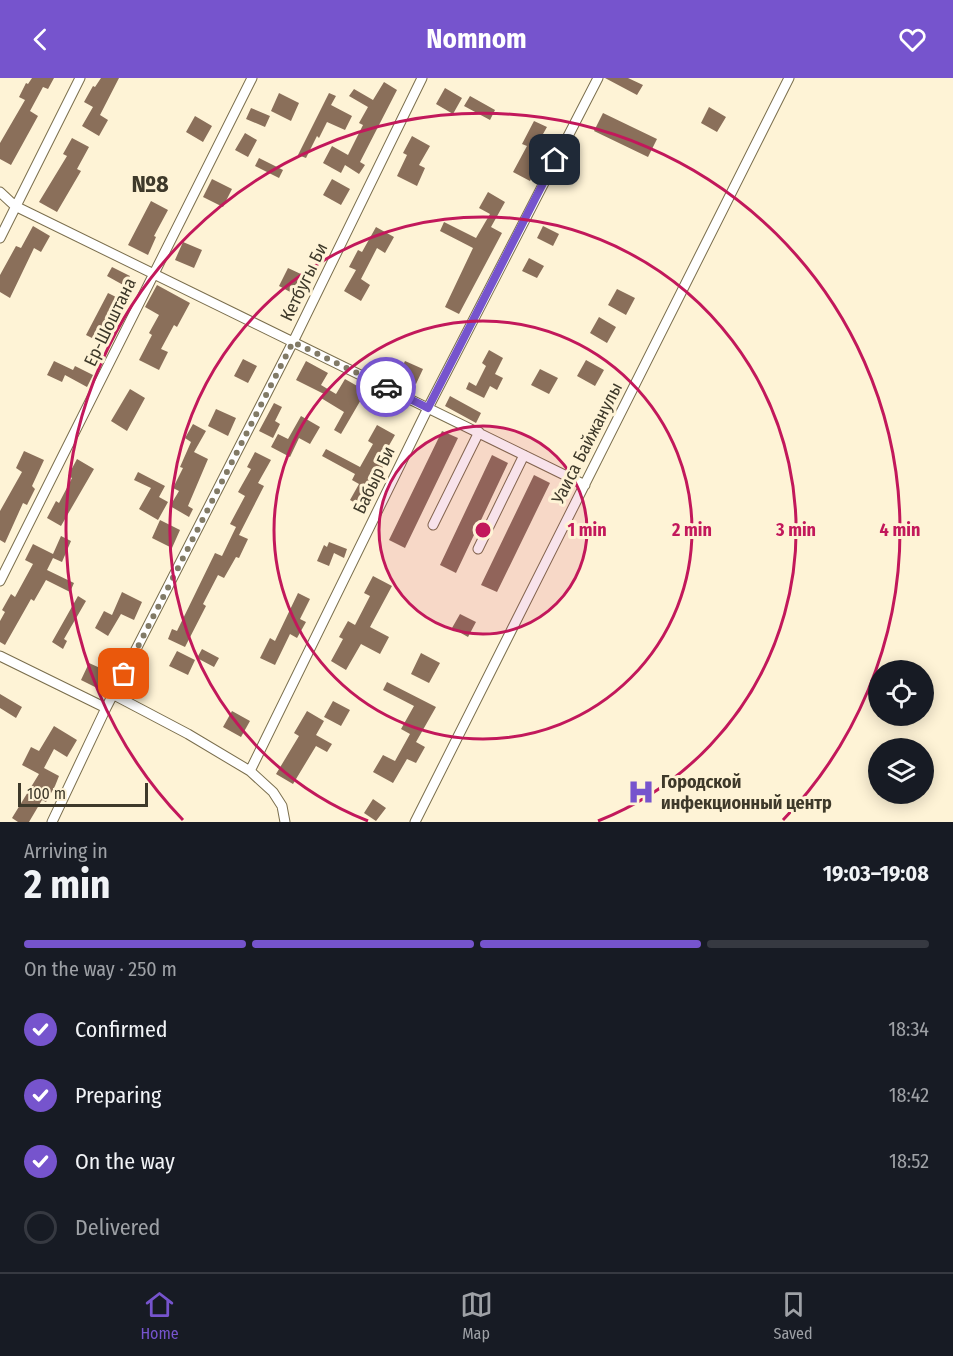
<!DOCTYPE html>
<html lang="en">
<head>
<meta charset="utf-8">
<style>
	:root { --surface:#171b24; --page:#20242c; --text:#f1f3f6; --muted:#9ea1a6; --line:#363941; --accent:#7654cd }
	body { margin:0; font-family:"Fira Sans Condensed",sans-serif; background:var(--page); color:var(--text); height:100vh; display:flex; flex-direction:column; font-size:22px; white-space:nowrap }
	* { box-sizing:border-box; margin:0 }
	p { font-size:20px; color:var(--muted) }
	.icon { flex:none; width:33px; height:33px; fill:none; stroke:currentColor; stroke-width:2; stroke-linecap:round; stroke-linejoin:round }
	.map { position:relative; height:744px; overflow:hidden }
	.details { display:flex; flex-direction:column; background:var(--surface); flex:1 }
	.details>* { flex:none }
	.tools { position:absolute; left:868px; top:582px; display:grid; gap:12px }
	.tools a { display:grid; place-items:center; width:66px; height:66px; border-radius:50%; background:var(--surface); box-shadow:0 3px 15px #0003; font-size:30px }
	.scale { position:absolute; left:18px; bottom:15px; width:130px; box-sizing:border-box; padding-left:6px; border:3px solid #3e392a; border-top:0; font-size:16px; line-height:21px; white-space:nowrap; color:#3e392a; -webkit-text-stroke:4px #fef3d6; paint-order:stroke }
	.pin { position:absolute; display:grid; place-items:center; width:51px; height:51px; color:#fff; margin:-26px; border-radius:12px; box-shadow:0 3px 9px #0006 }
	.courier { position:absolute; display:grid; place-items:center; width:60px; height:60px; margin:-30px; border:4px solid #7654cd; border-radius:50%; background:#fff; color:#222; box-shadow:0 2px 8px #0007 }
	.overview em { font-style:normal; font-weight:700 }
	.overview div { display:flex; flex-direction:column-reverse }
	.overview { display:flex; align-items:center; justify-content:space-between; height:102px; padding:0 24px }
	h1 { font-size:39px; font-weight:700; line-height:45px }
	.bar { display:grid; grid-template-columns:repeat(4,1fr); gap:9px 6px; align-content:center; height:72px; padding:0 24px }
	.bar i { height:8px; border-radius:4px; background:var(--line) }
	.bar .active { background:var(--accent) }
	.bar p { grid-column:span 4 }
	ol { padding:0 24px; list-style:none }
	li { display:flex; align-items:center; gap:18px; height:66px }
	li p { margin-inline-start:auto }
	li .icon { padding:6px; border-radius:50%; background:var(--accent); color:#fff; stroke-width:4 }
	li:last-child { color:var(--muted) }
	li i { width:33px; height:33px; border:3px solid var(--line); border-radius:50% }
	header { display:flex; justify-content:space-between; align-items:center; height:78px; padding:0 24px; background:var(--accent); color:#fff; font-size:27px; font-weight:700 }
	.tabs { display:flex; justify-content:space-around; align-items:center; height:84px; border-top:2px solid var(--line); background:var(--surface); font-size:16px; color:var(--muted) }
	.tabs a { display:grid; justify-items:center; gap:3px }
	.tabs .active { color:var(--accent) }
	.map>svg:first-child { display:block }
	.building { fill:#8a6f5a }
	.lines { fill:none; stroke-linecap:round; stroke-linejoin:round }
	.minor-casing { stroke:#7a6e4d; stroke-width:11 }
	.minor { stroke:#fff; stroke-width:9 }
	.done { stroke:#817a66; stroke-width:6; stroke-dasharray:0 10.8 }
	.route { stroke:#7654cd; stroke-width:8 }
	.ring { fill:none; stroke:#c2185b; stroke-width:3 }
	.labels { text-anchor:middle; stroke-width:6; stroke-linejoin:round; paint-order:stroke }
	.street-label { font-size:18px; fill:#3e392a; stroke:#fef3d6 }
	.poi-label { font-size:18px; font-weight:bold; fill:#3e392a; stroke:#fef3d6; text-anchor:start }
	.district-label { font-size:24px; font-weight:bold; fill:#3e392a; stroke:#fef3d6 }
	.centre { fill:#c2185b; stroke:#fef3d6; stroke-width:3 }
	.ring-label { font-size:18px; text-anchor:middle; font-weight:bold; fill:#c2185b; stroke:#fef3d6; stroke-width:6; stroke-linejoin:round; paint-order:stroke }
</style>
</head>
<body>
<header><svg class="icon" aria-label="back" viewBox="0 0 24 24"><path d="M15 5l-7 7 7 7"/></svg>Nomnom<svg class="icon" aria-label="heart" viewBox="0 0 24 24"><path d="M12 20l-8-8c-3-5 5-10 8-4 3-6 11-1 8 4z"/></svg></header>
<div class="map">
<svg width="953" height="744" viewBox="0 0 953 744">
	<rect width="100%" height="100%" fill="#fef3d6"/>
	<path class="building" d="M32,0H54L48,11L43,9L30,33L38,38L11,87L0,81V65L25,22L19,19L26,5L28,6Z
		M101,0H119L100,37L108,42L99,58L82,48L93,29L84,24L93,8L95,9Z
		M605,0H628L643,7L637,17Z
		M384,4L397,12L360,84L365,87L359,96L345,87L341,95L323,85L332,68L348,77L363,47L359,45L368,29L349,18L354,11L373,22Z
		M445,10L462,20L453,36L436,26Z
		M279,15L299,25L291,43L271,33Z
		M329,15L336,18L331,27L352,38L345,52L327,44L319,60L317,58L306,80L298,77Z
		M470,18L495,32L490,42L464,28Z
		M709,29L726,39L717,54L701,45Z
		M251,30L270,38L265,49L246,41Z
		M603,35L657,61L648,79L594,53Z
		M195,38L212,48L203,64L186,54Z
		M534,43L547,49L543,56L553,60L549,68L540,64L531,83L539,87L530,103L513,94L527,68L522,66Z
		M245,55L257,62L248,79L235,72Z
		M412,58L430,68L419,87L425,90L417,108L397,98L407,77L403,75Z
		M72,60L89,69L77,91L81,93L57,134L39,124L67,78L63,76Z
		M259,80L283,92L279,100L255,88Z
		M212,101L232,111L223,129L203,119Z
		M332,101L350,111L341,127L323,117Z
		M488,114L505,124L491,149L502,155L459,236L445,229L473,170L440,153L444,144L476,160L490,136L479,130Z
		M151,123L168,132L154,158L156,159L148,177L128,167Z
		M33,148L50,158L41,174L34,170L10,220L0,214V197L16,168L21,170Z
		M543,148L559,156L553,168L537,160Z
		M376,149L394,159L385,175L377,170L361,201L370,207L361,223L344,213L356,192L349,189L358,172L362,174Z
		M183,164L202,172L194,190L175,182Z
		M529,180L544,188L537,200L522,193Z
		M112,189L130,198L125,208L107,198Z
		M288,190L303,197L294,216L279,208Z
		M157,207L190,225L177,249L174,247L161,271L168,274L159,292L139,282L152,257L149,255L159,237L145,229Z
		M617,211L635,220L626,237L608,227Z
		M108,215L128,225L106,267L86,257Z
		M599,239L616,249L607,265L590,255Z
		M489,272L503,280L495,296L503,300L497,312L490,308L484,320L466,311L469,304L476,308L486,288L482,285Z
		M243,281L257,288L248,305L234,298Z
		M586,282L604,292L595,308L577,298Z
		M54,283L73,292L75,288L93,297L87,309L65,297L62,304L47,297Z
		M306,283L328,295L321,307L336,316L345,301L366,313L341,356L334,352L344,334L321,320L324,316L296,302Z
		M405,283L423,291L416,306L398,297Z
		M540,291L558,300L549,316L531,307Z
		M130,311L145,320L127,353L111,343Z
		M450,318L481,335L476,345L445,328Z
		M274,325L282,329L275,343L280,346L273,360L259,353Z
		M216,331L236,340L228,358L208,348Z
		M301,338L320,349L310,366L299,360L290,379L271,369L278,356L288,361Z
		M193,346L206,353L194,374L208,381L188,428L193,431L189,439L170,428L179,413L173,410L183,390L180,389L191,364L185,360Z
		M377,347L395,357L383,378L387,381L366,421L372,424L368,432L350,422L359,406L352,402L355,396L322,378L326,371L360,389L373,366L368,363Z
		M442,353L458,360L405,470L389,462Z
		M24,373L44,382L32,408L35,411L27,427L23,425L5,465L0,462V433L22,394L16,390Z
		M255,374L271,382L258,405L264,408L239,457L248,461L239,480L236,479L224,500L218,497L203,526L206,528L185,569L168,561L172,551L177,553L215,475L222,478L236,449L230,446L245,418L238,414L251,391L247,389Z
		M492,377L508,385L456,495L440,487Z
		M77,381L94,391L61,448L47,440L56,423L59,425L72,400L68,398Z
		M138,394L165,408L159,419L168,424L158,442L139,431L151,410L134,402Z
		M534,397L550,405L497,514L481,507Z
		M160,442L180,452L172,470L152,460Z
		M61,458L71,463L62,484L53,480L47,492L74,505L70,514L46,502L34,523L31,521L5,567L0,564V543L5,534L2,532L11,516L15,519L33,486L25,482L33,466L53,476Z
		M329,464L347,471L344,480L334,475L329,488L317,483L324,467L327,469Z
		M373,498L392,508L370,549L389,559L380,576L361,566L346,592L331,583L343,561L339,559L348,543L355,547L370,518L364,515Z
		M122,514L142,524L134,542L121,536L108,558L95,550L104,533L112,537Z
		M298,515L310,521L300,541L306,544L297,560L290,556L275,587L260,580L270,560L275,563Z
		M78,518L86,523L64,561L67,563L63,571L52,564Z
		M460,536L476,544L468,559L452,550Z
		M202,571L219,580L214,589L197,580Z
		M177,573L195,582L188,597L169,588Z
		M421,575L440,585L429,605L411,596Z
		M89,585L109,594L101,612L81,602Z
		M387,604L436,629L416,664L425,669L416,685L407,681L393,705L373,694L383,677L395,683L410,656L401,651L414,628L383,612Z
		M0,616L22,629L16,640L0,630Z
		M333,623L350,632L341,648L324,639Z
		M232,633L250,643L241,659L223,649Z
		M307,633L324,643L316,657L332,666L327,674L316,668L293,706L276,696L299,658L294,655Z
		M54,648L77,662L67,679L54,671L44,690L59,698L55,708L46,724L42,722L29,744H18L12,740L39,696L22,687L31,669L39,673Z
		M373,721L386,730L376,743L364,735Z"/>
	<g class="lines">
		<defs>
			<path id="minor" d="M0,114L15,128L585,407
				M0,160L80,0
				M433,447L479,354
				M478,471L524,377
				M0,503L252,0
				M0,578L106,630
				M114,617L188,656L250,693L273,714L282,728L285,744
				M250,693L428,330L598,0
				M52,744L106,630L293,264L422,0
				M415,744L789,0"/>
		</defs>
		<use href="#minor" class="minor-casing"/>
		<use href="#minor" class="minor"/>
	</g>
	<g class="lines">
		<path class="done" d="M124,596L293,264L386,309"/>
		<path class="route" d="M386,309L428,330L555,82"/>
	</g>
	<circle cx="483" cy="452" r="104" fill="#c2185b" fill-opacity=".12"/>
	<g class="ring">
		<circle cx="483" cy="452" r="104"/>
		<circle cx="483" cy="452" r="209"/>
		<path d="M368 743A313 313 0 1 1 598 743"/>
		<path d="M183 742A417 417 0 1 1 783 742"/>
	</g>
	<defs>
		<symbol id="hospital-bare" viewBox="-9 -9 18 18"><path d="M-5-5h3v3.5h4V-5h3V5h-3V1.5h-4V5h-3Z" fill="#7654cd" stroke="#fef3d6" stroke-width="2.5" paint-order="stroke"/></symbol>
	</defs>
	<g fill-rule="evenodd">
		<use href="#hospital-bare" x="622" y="695" width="38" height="38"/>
	</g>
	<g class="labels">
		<g class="street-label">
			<text transform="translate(304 204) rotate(-64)" y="6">Кетбугы Би</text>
			<text transform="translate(110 244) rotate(-64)" y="6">Ер-Шоштана</text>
			<text transform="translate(587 365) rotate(-63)" y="6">Уаиса Байжанулы</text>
			<text transform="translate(374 402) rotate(-64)" y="6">Бабыр Би</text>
		</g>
		<g class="poi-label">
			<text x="661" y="710">Городской<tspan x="661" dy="21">инфекционный центр</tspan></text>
		</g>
		<g class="district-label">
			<text x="150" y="114">№8</text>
		</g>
	</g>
	<circle cx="483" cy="452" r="9" class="centre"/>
	<g class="ring-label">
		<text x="587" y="458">1 min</text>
		<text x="692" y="458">2 min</text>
		<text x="796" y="458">3 min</text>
		<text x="900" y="458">4 min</text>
	</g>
</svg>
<div class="tools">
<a><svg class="icon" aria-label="locate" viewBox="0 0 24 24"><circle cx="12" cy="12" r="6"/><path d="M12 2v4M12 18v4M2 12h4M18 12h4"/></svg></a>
<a><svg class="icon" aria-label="layers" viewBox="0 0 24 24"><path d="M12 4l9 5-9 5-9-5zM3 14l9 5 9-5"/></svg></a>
</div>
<div class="scale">100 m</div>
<div class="pin" style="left:124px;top:596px;background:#ea580c"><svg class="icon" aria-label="bag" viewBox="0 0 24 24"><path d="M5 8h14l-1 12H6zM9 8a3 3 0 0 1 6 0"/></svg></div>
<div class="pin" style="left:555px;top:82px;background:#1f2937"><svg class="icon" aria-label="home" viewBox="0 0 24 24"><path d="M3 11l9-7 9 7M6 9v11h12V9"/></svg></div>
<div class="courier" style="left:386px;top:309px"><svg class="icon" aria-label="car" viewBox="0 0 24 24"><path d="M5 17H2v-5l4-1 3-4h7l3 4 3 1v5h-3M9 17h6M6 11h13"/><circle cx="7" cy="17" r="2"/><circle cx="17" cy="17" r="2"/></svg></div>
</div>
<section class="details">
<div class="overview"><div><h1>2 min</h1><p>Arriving in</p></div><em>19:03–19:08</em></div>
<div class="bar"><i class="active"></i><i class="active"></i><i class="active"></i><i></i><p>On the way · 250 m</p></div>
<ol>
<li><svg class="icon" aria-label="check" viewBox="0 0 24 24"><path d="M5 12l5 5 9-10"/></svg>Confirmed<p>18:34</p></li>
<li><svg class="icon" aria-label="check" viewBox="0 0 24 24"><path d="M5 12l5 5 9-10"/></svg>Preparing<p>18:42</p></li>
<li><svg class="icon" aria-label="check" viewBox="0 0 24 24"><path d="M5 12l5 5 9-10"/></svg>On the way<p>18:52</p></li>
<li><i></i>Delivered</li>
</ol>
</section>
<nav class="tabs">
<a class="active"><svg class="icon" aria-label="home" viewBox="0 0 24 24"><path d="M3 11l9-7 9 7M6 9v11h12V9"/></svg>Home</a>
<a><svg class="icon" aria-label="map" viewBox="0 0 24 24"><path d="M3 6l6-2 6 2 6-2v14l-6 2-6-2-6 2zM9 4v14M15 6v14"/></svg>Map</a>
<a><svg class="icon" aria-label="saved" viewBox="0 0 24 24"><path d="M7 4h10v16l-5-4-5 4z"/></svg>Saved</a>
</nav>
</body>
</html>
